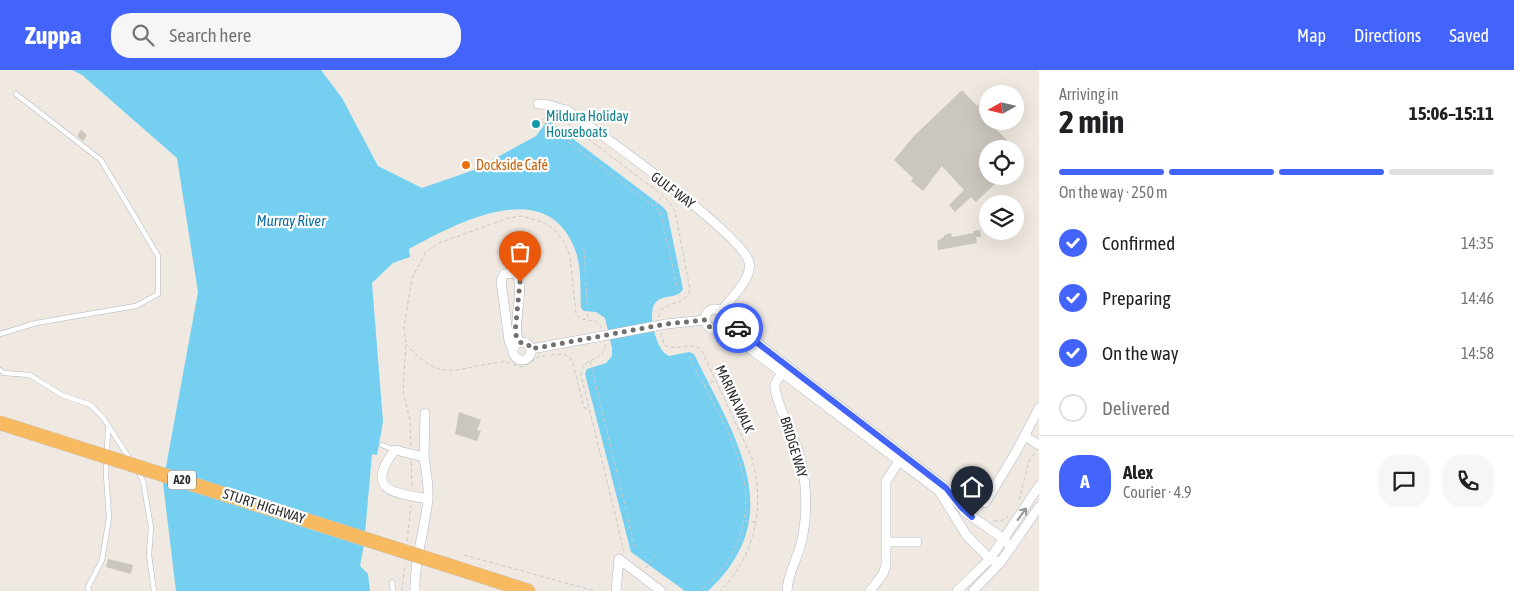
<!DOCTYPE html>
<html lang="en">
<head>
<meta charset="utf-8">
<style>
	:root { --surface:#fff; --page:#f6f6f6; --text:#202124; --muted:#757577; --line:#e0e0e0; --accent:#4264fb }
	body { margin:0; font-family:"Asap Condensed",sans-serif; background:var(--page); color:var(--text); height:100vh; display:flex; flex-direction:column; font-size:19px; white-space:nowrap }
	* { box-sizing:border-box; margin:0 }
	p { font-size:16px; color:var(--muted) }
	.icon { flex:none; width:28px; height:28px; fill:none; stroke:currentColor; stroke-width:2; stroke-linecap:round; stroke-linejoin:round }
	.map { position:relative; flex:1; overflow:hidden }
	.drawer { display:flex; flex-direction:column; background:var(--surface); width:475px }
	.drawer>* { flex:none }
	.needle { width:32px; rotate:262deg }
	.fabs { position:absolute; left:979px; top:15px; display:grid; gap:10px }
	.fabs a { display:grid; place-items:center; width:45px; height:45px; border-radius:50%; background:var(--surface); box-shadow:0 5px 20px #0002; font-size:25px }
	.pin { position:absolute; display:grid; place-items:center; width:42px; height:42px; color:#fff; margin:-51px -21px; border-radius:50% 50% 50% 0; rotate:-45deg; box-shadow:0 0 5px #0007 }
	.pin .icon { rotate:45deg }
	.courier { position:absolute; display:grid; place-items:center; width:50px; height:50px; margin:-25px; border:4px solid #4264fb; border-radius:50%; background:#fff; color:#222; box-shadow:0 1px 6px #0007 }
	.headline em { font-style:normal; font-weight:700 }
	.headline div { display:flex; flex-direction:column-reverse }
	.headline { display:flex; align-items:center; justify-content:space-between; height:85px; padding:0 20px }
	h1 { font-size:32px; font-weight:700; line-height:38px }
	.bar { display:grid; grid-template-columns:repeat(4,1fr); gap:8px 5px; align-content:center; height:60px; padding:0 20px }
	.bar i { height:6px; border-radius:4px; background:var(--line) }
	.bar .active { background:var(--accent) }
	.bar p { grid-column:span 4 }
	.line { display:flex; align-items:center; gap:12px; padding:0 20px; border-top:1px solid var(--line) }
	.line div { flex:1 }
	.round { display:grid; place-items:center; flex:none; width:52px; height:52px; border-radius:20px; background:var(--page) }
	ol { padding:0 20px; list-style:none }
	li { display:flex; align-items:center; gap:15px; height:55px }
	li p { margin-inline-start:auto }
	li .icon { padding:5px; border-radius:50%; background:var(--accent); color:#fff; stroke-width:4 }
	li:last-child { color:var(--muted) }
	li i { width:28px; height:28px; border:2px solid var(--line); border-radius:50% }
	header { display:flex; align-items:center; gap:30px; box-sizing:border-box; height:70px; padding:0 25px; background:var(--accent); color:#fff }
	header strong { font-size:24px }
	nav { display:flex; gap:28px; margin-inline-start:auto; font-size:18px }
	.search { width:350px; height:45px; background:var(--page); display:flex; align-items:center; gap:12px; box-sizing:border-box; padding:0 18px; border-radius:20px; color:var(--muted); font-size:19px }
	main { display:flex; flex:1; min-height:0 }
	.map>svg:first-child { display:block }
	.water { fill:#75cff0 }
	.building { fill:#cbc7bf }
	.lines { fill:none; stroke-linecap:round; stroke-linejoin:round }
	.service-casing { stroke:#b4b7c1; stroke-width:5.5 }
	.minor-casing { stroke:#b4b7c1; stroke-width:10 }
	.trunk-casing { stroke:#c9c9c9; stroke-width:15 }
	.path { stroke:#c9c9c9; stroke-width:1; stroke-dasharray:4 2.5; stroke-linecap:butt }
	.service { stroke:#fff; stroke-width:4.5 }
	.minor { stroke:#fff; stroke-width:9 }
	.trunk { stroke:#f8ba60; stroke-width:14 }
	.minor-bridge-casing { stroke:#b4b7c1; stroke-width:10; stroke-linecap:butt }
	.trunk-bridge-casing { stroke:#c9c9c9; stroke-width:15; stroke-linecap:butt }
	.minor-bridge { stroke:#fff; stroke-width:9 }
	.trunk-bridge { stroke:#f8ba60; stroke-width:14 }
	.oneway { stroke:#969696 }
	.done { stroke:#726f6d; stroke-width:5; stroke-dasharray:0 9 }
	.route { stroke:#4264fb; stroke-width:6 }
	.culture-dot { fill:#0f9aa8; stroke:#fff; stroke-width:2 }
	.food-dot { fill:#e8710a; stroke:#fff; stroke-width:2 }
	.labels { text-anchor:middle; stroke-width:4.5; stroke-linejoin:round; paint-order:stroke }
	.shield { fill:#fff; stroke:#6d6d6d; stroke-width:1 }
	.shield-label { font-size:12px; font-weight:bold; fill:#2e2e2e }
	.culture-label { font-size:14px; fill:#0d838f; stroke:#fff; text-anchor:start }
	.food-label { font-size:14px; fill:#c56008; stroke:#fff; text-anchor:start }
	.street-label { font-size:14px; fill:#2e2e2e; stroke:#fff }
	.water-label { font-size:15px; font-style:italic; fill:#0d6fa3; stroke:#fff }
</style>
</head>
<body>
<header>
<strong>Zuppa</strong>
<div class="search"><svg class="icon" aria-label="search" viewBox="0 0 24 24"><circle cx="10" cy="10" r="6"/><path d="M15 15l6 6"/></svg>Search here</div>
<nav><a>Map</a><a>Directions</a><a>Saved</a></nav>
</header>
<main>
<div class="map">
<svg width="1039" height="521" viewBox="0 0 1039 521">
	<rect width="100%" height="100%" fill="#efe9e1"/>
	<path class="water" d="M72,0H321L342,28L378,96L422,118L474,100L536,66L548,50L663,137L667,142L683,219C679,229 662,224 655,233C647,243 656,281 669,286L689,282L694,284C733,365 791,444 708,521H685L631,482L585,304L587,299L606,293L612,286V278L605,248L596,242L584,241L581,238C580,219 582,195 574,177C544,105 455,154 409,179L410,187L393,193L372,213L383,352L377,385L372,384L364,474L360,496L368,504L370,521H176L163,413L198,222L177,88L82,5Z"/>
	<path class="building" d="M962,20L977,36L982,31L988,37V41L983,46L1016,79H988V106H1003L976,132L971,127L955,142L949,135L964,120L942,96L923,121L911,111L913,108L894,90L914,66Z
		M81,60L87,65L83,71L77,66Z
		M980,160L981,167H976L977,173L938,180L937,171L944,167V165L951,163L952,167L974,163L973,161Z
		M459,342L481,350L477,360L481,361L477,371L455,364Z
		M108,489L133,495L131,504L106,497Z"/>
	<g class="lines">
		<defs>
			<path id="service" d="M0,264L36,253L136,236L158,224V186L101,90L16,24
				M0,300L4,303L30,305L62,325L91,335L104,349L131,391
				M382,375L395,380
				M138,401L143,411L151,457L149,485L154,521
				M392,512L393,521
				M89,521L88,517L102,490L109,448L106,404L108,359"/>
			<path id="minor" d="M538,34C550,33 556,39 567,40C598,62 742,164 749,192C753,208 731,228 722,240
				M705 249a10 10 0 1 1 20 0a10 10 0 1 1-20 0Z
				M726,249L946,418L964,441L1004,469L1011,478
				M666,254L705,250
				M721,257L939,421L967,466L990,489L1000,493
				M513 281a9 9 0 1 1 18 0a9 9 0 1 1-18 0Z
				M512,278L509,271L501,211L504,204L515,203C527,214 511,254 519,272
				M531,279L597,267
				M786,298C783,303 777,309 775,314C772,326 798,373 801,390C807,418 808,445 801,474C797,489 787,506 787,521
				M1025,366L1039,375
				M424,387L425,343
				M985,433L1016,382L1039,338
				M886,472H917
				M619,489L661,521
				M415,521C414,490 425,460 428,429C429,415 426,401 424,387L395,380C363,421 395,423 428,429
				M616,521L619,489
				M870,521L883,504L886,495V411L902,387
				M957,521L990,489L1039,416
				M973,521L1000,493L1039,437"/>
			<path id="trunk" d="M447,495L528,521"/>
		</defs>
		<use href="#service" class="service-casing"/>
		<use href="#minor" class="minor-casing"/>
		<use href="#trunk" class="trunk-casing"/>
		<path class="path" d="M562,49L666,128L675,141L690,220C684,239 660,229 659,247
			M542,52L660,141L678,220
			M535,61L547,44
			M569,71L577,61
			M655,136L661,127
			M584,179L588,250
			M661,263L664,275C676,282 687,271 701,279L752,388C765,436 756,485 720,521
			M406,274C442,315 456,297 502,292C510,291 516,297 524,297L538,287L545,286
			M605,274C605,294 581,285 581,305L624,481
			M551,285L564,284L572,290L584,338H587
			M689,287C706,320 736,370 743,406C753,449 735,495 699,521
			M590,291L635,477
			M704,316L714,311
			M411,376L410,350L403,321L406,274L404,257L412,208L426,182L439,173L508,148L522,146L545,153L555,160L565,173L570,187L576,244L581,249L596,251L602,258
			M411,392L412,418
			M1019,430L1029,391L1035,382
			M976,432V428
			M976,435L970,425L973,422L980,424
			M745,451L756,452
			M994,451H1001L1008,446
			M407,471L411,435
			M464,485L595,521
			M646,498L656,485
			M402,521L405,494"/>
		<use href="#service" class="service"/>
		<use href="#minor" class="minor"/>
		<use href="#trunk" class="trunk"/>
		<defs>
			<path id="minor-bridge" d="M597,267L666,254"/>
			<path id="trunk-bridge" d="M0,353L447,495"/>
		</defs>
		<use href="#minor-bridge" class="minor-bridge-casing"/>
		<use href="#trunk-bridge" class="trunk-bridge-casing"/>
		<use href="#minor-bridge" class="minor-bridge"/>
		<use href="#trunk-bridge" class="trunk-bridge"/>
	</g>
	<defs><path id="oneway-shaft" d="M-6 0H5M1.5-3L5.5 0L1.5 3" fill="none" stroke-width="1.6" stroke-linecap="round" stroke-linejoin="round" transform="scale(1.25)"/></defs>
	<use class="oneway" href="#oneway-shaft" transform="translate(1022 444) rotate(-54)"/>
	<g class="lines">
		<path class="done" d="M520,212L515,263L519,272L528,274L531,279L666,254L705,250L708,256L714,259L723,255L726,249L738,258"/>
		<path class="route" d="M738,258L946,418L961,437L972,447"/>
	</g>
	<circle class="culture-dot" cx="536" cy="54" r="5"/>
	<circle class="food-dot" cx="466" cy="95" r="5"/>
	<g class="labels">
		<rect class="shield" x="168" y="400.5" width="28" height="19" rx="4"/>
		<g class="shield-label">
			<text x="182" y="414">A20</text>
		</g>
		<g class="culture-label">
			<text x="546" y="51">Mildura Holiday<tspan x="546" dy="16">Houseboats</tspan></text>
		</g>
		<g class="food-label">
			<text x="476" y="100">Dockside Café</text>
		</g>
		<g class="street-label">
			<text transform="translate(673 120) rotate(37)" y="5">GULF WAY</text>
			<text transform="translate(735 329) rotate(65)" y="5">MARINA WALK</text>
			<text transform="translate(794 377) rotate(73)" y="5">BRIDGE WAY</text>
			<text transform="translate(264 436) rotate(18)" y="5">STURT HIGHWAY</text>
		</g>
		<g class="water-label">
			<text x="291" y="156">Murray River</text>
		</g>
	</g>
</svg>
<div class="fabs">
<a><svg class="needle" viewBox="-14 -14 28 28"><path d="M0-13l5 13h-10z" fill="#e53935"/><path d="M0 13l5-13h-10z" fill="#757577"/></svg></a>
<a><svg class="icon" aria-label="locate" viewBox="0 0 24 24"><circle cx="12" cy="12" r="6"/><path d="M12 2v4M12 18v4M2 12h4M18 12h4"/></svg></a>
<a><svg class="icon" aria-label="layers" viewBox="0 0 24 24"><path d="M12 4l9 5-9 5-9-5zM3 14l9 5 9-5"/></svg></a>
</div>
<div class="pin" style="left:520px;top:212px;background:#ea580c"><svg class="icon" aria-label="bag" viewBox="0 0 24 24"><path d="M5 8h14l-1 12H6zM9 8a3 3 0 0 1 6 0"/></svg></div>
<div class="pin" style="left:972px;top:447px;background:#1f2937"><svg class="icon" aria-label="home" viewBox="0 0 24 24"><path d="M3 11l9-7 9 7M6 9v11h12V9"/></svg></div>
<div class="courier" style="left:738px;top:258px"><svg class="icon" aria-label="car" viewBox="0 0 24 24"><path d="M5 17H2v-5l4-1 3-4h7l3 4 3 1v5h-3M9 17h6M6 11h13"/><circle cx="7" cy="17" r="2"/><circle cx="17" cy="17" r="2"/></svg></div>
</div>
<section class="drawer">
<div class="headline"><div><h1>2 min</h1><p>Arriving in</p></div><em>15:06–15:11</em></div>
<div class="bar"><i class="active"></i><i class="active"></i><i class="active"></i><i></i><p>On the way · 250 m</p></div>
<ol>
<li><svg class="icon" aria-label="check" viewBox="0 0 24 24"><path d="M5 12l5 5 9-10"/></svg>Confirmed<p>14:35</p></li>
<li><svg class="icon" aria-label="check" viewBox="0 0 24 24"><path d="M5 12l5 5 9-10"/></svg>Preparing<p>14:46</p></li>
<li><svg class="icon" aria-label="check" viewBox="0 0 24 24"><path d="M5 12l5 5 9-10"/></svg>On the way<p>14:58</p></li>
<li><i></i>Delivered</li>
</ol>
<div class="line" style="height:90px"><b class="round" style="background:var(--accent);color:#fff">A</b><div><b>Alex</b><p>Courier · 4.9</p></div><a class="round"><svg class="icon" aria-label="chat" viewBox="0 0 24 24"><path d="M4 5h16v11H9l-5 4z"/></svg></a><a class="round"><svg class="icon" aria-label="phone" viewBox="0 0 24 24"><path d="M5 4h4l2 5-3 2q2 4 5 5l2-3 5 2v4C11 20 4 13 5 4z"/></svg></a></div>
</section>
</main>
</body>
</html>
